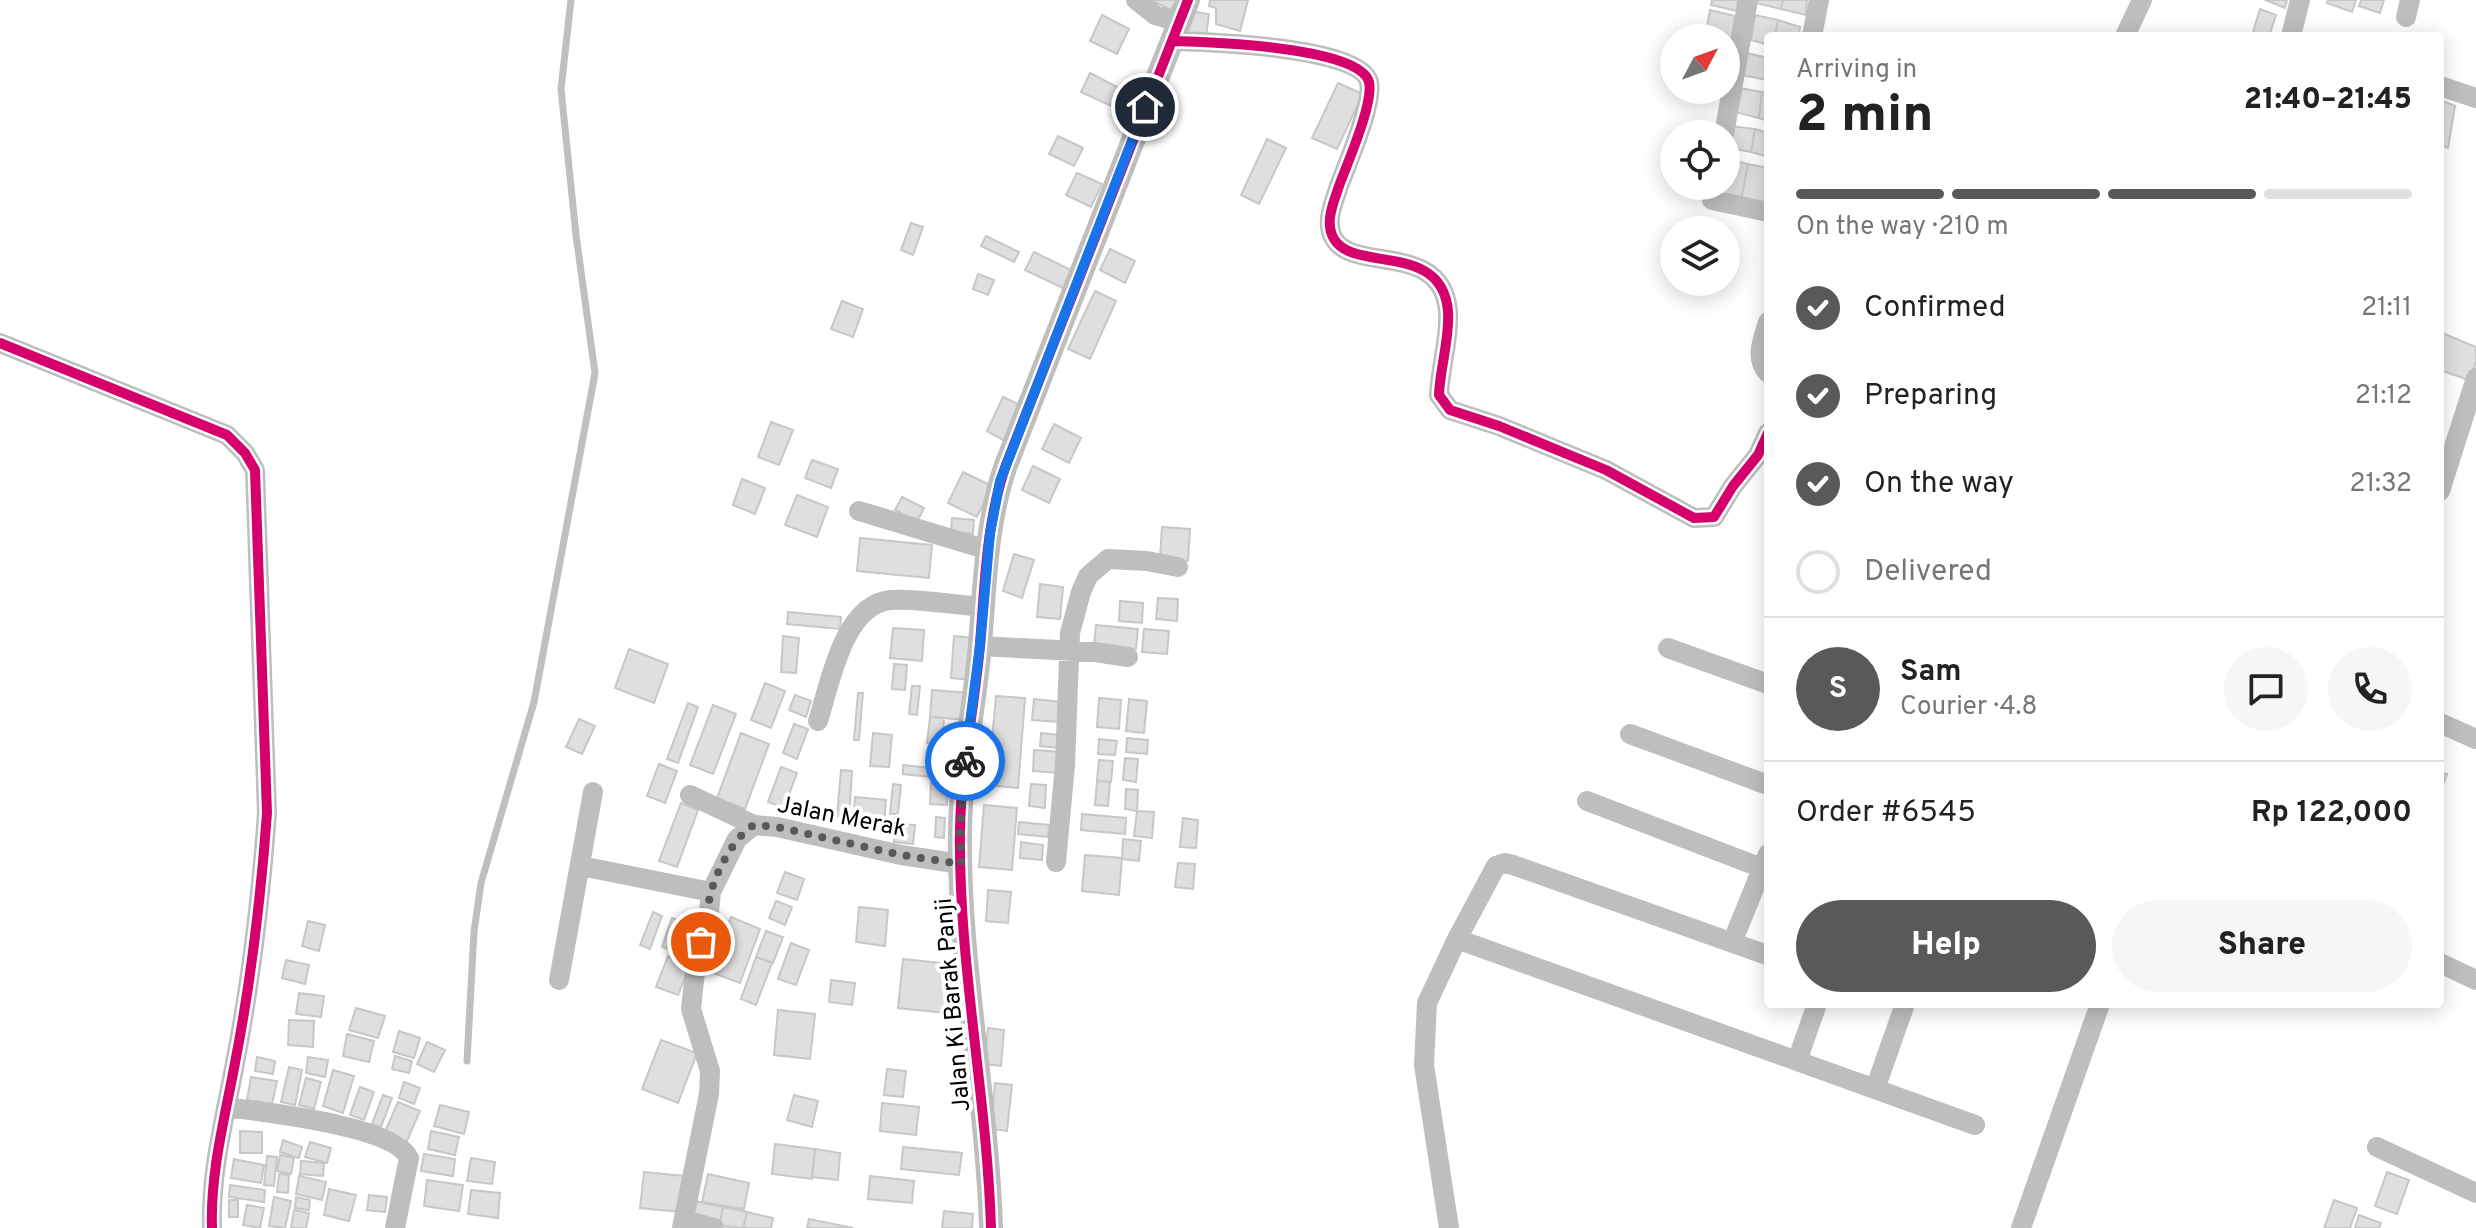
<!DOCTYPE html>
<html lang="en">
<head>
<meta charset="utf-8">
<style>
	:root { --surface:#fff; --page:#f6f6f6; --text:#222; --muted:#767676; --line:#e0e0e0; --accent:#595959 }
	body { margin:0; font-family:Overpass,sans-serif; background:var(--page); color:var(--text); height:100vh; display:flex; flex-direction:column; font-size:30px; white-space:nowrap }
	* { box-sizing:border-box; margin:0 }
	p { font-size:26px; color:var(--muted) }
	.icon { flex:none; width:44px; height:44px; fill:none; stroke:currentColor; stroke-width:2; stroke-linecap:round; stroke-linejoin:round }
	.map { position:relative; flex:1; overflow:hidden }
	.drawer { position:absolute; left:1764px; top:32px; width:680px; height:976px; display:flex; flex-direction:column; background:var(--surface); border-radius:8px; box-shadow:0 4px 20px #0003 }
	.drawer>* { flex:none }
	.needle { width:52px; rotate:49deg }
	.buttons { position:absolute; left:1660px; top:24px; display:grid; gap:16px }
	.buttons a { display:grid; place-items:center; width:80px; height:80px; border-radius:50%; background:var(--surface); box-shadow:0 4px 20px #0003; font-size:40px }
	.pin { position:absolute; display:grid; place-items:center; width:68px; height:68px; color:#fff; margin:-34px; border:4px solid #fff; border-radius:50%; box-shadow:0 2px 8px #0007 }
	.courier { position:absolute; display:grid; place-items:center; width:80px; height:80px; margin:-40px; border:6px solid #1a73e8; border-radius:50%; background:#fff; color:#222; box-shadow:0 2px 10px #0007 }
	.overview em { font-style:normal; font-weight:800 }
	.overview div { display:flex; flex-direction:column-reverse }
	.overview { display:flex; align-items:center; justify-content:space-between; height:136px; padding:0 32px }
	h1 { font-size:52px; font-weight:800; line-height:60px }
	.bar { display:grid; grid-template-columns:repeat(4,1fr); gap:12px 8px; align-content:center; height:96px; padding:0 32px }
	.bar i { height:10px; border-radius:6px; background:var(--line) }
	.bar .active { background:var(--accent) }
	.bar p { grid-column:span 4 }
	.line { display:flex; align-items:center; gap:20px; padding:0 32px; border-top:2px solid var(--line) }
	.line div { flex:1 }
	.round { display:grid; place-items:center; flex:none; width:84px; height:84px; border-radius:42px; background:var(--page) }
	ol { padding:0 32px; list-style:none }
	li { display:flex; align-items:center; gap:24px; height:88px }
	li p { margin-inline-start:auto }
	li .icon { padding:8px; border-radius:50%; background:var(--accent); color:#fff; stroke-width:4 }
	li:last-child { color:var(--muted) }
	li i { width:44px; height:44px; border:4px solid var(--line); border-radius:50% }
	.cta { display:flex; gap:16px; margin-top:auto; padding:16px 32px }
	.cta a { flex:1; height:92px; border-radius:48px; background:var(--accent); color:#fff; font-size:32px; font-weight:800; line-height:92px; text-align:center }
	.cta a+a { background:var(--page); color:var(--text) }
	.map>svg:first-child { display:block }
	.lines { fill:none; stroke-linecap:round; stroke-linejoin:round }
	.stream { stroke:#bfbfbf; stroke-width:7 }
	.building { fill:#dfdfdf; stroke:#c7c7c7; stroke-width:2 }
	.minor { stroke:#bebebe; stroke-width:20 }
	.tertiary { stroke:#bebebe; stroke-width:24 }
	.cycleway-casing { stroke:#fff; stroke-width:15 }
	.cycleway { stroke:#d6006c; stroke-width:10 }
	.done { stroke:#595959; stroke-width:8; stroke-dasharray:0 14.4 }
	.route { stroke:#1a73e8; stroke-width:10 }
	.labels { text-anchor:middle; stroke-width:8; stroke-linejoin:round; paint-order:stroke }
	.street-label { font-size:24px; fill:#000; stroke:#fff }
</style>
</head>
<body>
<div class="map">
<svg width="2476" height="1228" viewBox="0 0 2476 1228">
	<rect width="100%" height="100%" fill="#fff"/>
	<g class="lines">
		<path class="stream" d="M467,1061L474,932L481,883L534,702L595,373L576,235L561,89L571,0"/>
	</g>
	<path class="building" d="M1151,0H1176L1171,10Z
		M1210,0H1248L1240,31L1216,24V8L1209,6Z
		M1712,0H1738L1737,11L1711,5Z
		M1756,0H1783L1781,9L1756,3Z
		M1783,0H1807L1806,15L1781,9Z
		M2265,0H2287L2285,8Z
		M2328,0H2356L2352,12L2327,3Z
		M2361,0H2384L2380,13L2359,6Z
		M2260,9L2276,15L2269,36L2253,32Z
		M1710,10L1735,16L1732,39L1706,32Z
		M1190,11L1209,14L1206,37L1181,34Z
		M1102,15L1129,29L1117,54L1090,41Z
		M1755,15L1778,20L1775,36H1768V45L1751,40Z
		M1778,20L1800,27L1799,36H1775Z
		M1747,53L1768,58L1767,80L1742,75Z
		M1090,73L1119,88L1111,106L1081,92Z
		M1338,83L1363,94L1337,149L1312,138Z
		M1740,88L1762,92L1759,118L1735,112Z
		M1762,92L1768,93V121L1759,118Z
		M2440,100L2455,106L2448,148L2440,145Z
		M1730,126L1755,129L1751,152L1726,147Z
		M1755,129L1768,133V157L1751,152Z
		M1058,136L1083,148L1074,166L1049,154Z
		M1267,139L1286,148L1259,204L1241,195Z
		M1726,159L1748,164L1741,200L1717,194L1718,186H1726Z
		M1748,164L1768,168L1767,204L1741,200Z
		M1077,173L1102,184L1091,207L1066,195Z
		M911,223L923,227L913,255L901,250Z
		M986,236L1019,252L1014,262L981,246Z
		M1110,249L1135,261L1125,283L1100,270Z
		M1034,252L1077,273L1069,291L1025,270Z
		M978,274L994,280L988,295L973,289Z
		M1095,291L1116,301L1090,359L1068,349Z
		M842,301L863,309L853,337L831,329Z
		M2440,332L2476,347V361L2471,381L2440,370Z
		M1003,397L1022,406L1005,441L987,431Z
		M771,422L793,430L779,465L758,457Z
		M1054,424L1081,438L1069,463L1042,449Z
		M812,460L838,469L831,488L805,478Z
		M1033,466L1060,479L1049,503L1022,490Z
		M963,472L992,486L977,517L948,503Z
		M742,479L765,488L755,514L733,505Z
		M797,495L828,507L817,537L785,525Z
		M902,497L924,508L917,522L895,510Z
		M952,518L974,520L973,534L951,532Z
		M1162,527L1190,529L1188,561L1160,558Z
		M860,538L932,545L929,578L857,571Z
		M1014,554L1034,560L1022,598L1003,591Z
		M1040,584L1063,587L1060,619L1037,617Z
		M1158,598L1178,599L1177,621L1156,619Z
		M1120,601L1143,603L1142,623L1119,621Z
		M788,612L841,617L840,629L787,624Z
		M1096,625L1138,629L1136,649L1094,645Z
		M893,628L924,630L922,661L890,658Z
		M1144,629L1169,631L1167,654L1142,652Z
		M783,636L799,638L796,673L781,672Z
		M954,636L973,638L971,680L951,678Z
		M629,649L668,664L654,703L615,688Z
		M894,664L907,665L905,690L892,689Z
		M765,683L785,691L771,728L751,720Z
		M912,686H920L917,715L909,714Z
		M932,690L970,693L967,720L930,717Z
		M858,693H863L859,740H854Z
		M795,695L811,701L806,717L789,710Z
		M996,696L1025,698L1018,788L988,785Z
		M1099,698L1121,700L1119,729L1097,727Z
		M1034,699L1062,702L1060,722L1032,720Z
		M1129,699L1147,701L1144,733L1126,731Z
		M688,703L698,707L678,763L667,759Z
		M713,705L736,714L713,774L690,765Z
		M930,717L944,718L942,744L927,743Z
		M579,719L595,726L582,754L566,747Z
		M794,724L808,729L797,759L783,753Z
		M741,733L769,744L745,809L717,798Z
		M873,733L892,735L889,767L870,766Z
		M1041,733L1060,735L1059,748L1040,746Z
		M1127,738L1148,740L1147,754L1126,752Z
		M1099,739L1117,741L1115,755L1098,754Z
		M1034,750L1061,752L1059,773L1033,771Z
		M1125,758L1138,759L1136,782L1123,780Z
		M1099,760L1113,761L1111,782L1097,781Z
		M659,764L677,771L665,803L647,796Z
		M903,765L931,768L930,777L903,774Z
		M781,767L797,773L784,808L768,802Z
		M841,770L852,771L849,817L837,816Z
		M2440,772L2447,774L2440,794Z
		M1097,781L1110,782L1108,806L1095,805Z
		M931,783L948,785L947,805L930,804Z
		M893,784L901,785L898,814H890Z
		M1031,784L1046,785L1045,808L1029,806Z
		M1126,789L1138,790L1137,811L1125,809Z
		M855,797L886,800L884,825L853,822Z
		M681,803L698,810L677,867L659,861Z
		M984,805L1017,808L1012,870L979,867Z
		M1137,811L1154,812L1152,838L1134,836Z
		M1082,814L1126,818L1125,834L1081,830Z
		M936,817L945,818L944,838L935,837Z
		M1183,818L1198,820L1196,848L1180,847Z
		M1019,822L1049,825L1048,837L1018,834Z
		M895,824L915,825L913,844L894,842Z
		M1123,839L1141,841L1139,861L1122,859Z
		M1021,842L1043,845L1042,860L1020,858Z
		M1085,855L1122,858L1119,895L1082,891Z
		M1178,863L1195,864L1193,889L1175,887Z
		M785,872L804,879L797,900L777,893Z
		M988,890L1011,892L1008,923L986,921Z
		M776,901L792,907L785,925L769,918Z
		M859,907L888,910L885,946L856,942Z
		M653,912L662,916L650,949L640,945Z
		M731,917L760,929L740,983L710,972Z
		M672,918L703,929L692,958L662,947Z
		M308,921L325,925L319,951L302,946Z
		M766,931L783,937L773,963L756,957Z
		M791,943L809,950L796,985L778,979Z
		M668,956L690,964L678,995L656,987Z
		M756,957L772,963L756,1005L741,999Z
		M903,959L950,964L945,1013L898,1008Z
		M286,960L309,965L305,984L282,978Z
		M831,980L855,983L852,1005L829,1002Z
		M299,993L324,996L321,1017L296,1014Z
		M356,1008L385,1016L378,1038L349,1030Z
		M778,1010L815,1014L810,1059L774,1055Z
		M289,1020L314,1021L313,1047L288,1045Z
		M988,1028L1004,1030L1001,1066L984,1064Z
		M399,1031L420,1038L414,1058L393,1052Z
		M347,1034L374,1041L369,1062L343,1056Z
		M661,1040L697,1053L678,1103L642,1089Z
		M427,1042L445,1050L434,1072L417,1064Z
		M395,1056L412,1061L409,1073L392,1069Z
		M257,1057L275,1061L273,1074L255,1071Z
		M308,1057L328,1060L325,1077L306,1073Z
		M289,1067L302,1070L295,1105L281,1102Z
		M887,1069L906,1071L903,1097L884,1095Z
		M333,1070L354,1076L343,1113L323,1106Z
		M251,1077L277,1081L272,1104L247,1100Z
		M306,1078L321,1082L314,1109L299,1105Z
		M404,1082L420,1088L414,1104L399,1098Z
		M995,1083L1012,1085L1007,1131L991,1129Z
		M360,1087L374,1092L364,1120L350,1115Z
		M383,1095L392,1098L381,1127L372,1124Z
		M794,1095L818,1101L812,1127L787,1120Z
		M398,1102L420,1111L406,1143L384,1134Z
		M882,1103L919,1107L916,1135L880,1131Z
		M440,1105L469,1112L464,1134L434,1126Z
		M240,1131L262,1132V1153H240Z
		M431,1131L459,1137L455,1155L428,1149Z
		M283,1140L302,1147L299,1158L280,1152Z
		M310,1142L331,1148L327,1163L305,1157Z
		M775,1144L815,1149L812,1179L772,1174Z
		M903,1147L962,1153L959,1175L901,1169Z
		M815,1149L840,1153L838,1180L812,1177Z
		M424,1154L455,1159L453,1176L421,1171Z
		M280,1155L294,1158L291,1174L277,1171Z
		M267,1156L277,1157L274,1186L264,1185Z
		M471,1158L495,1162L492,1184L467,1181Z
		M234,1159L264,1165L261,1183L231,1178Z
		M301,1161L324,1163L323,1176L300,1174Z
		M644,1172L684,1176L680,1212L640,1208Z
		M2387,1172L2409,1180L2397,1214L2375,1206Z
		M279,1174L289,1175L288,1193L277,1192Z
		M708,1174L749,1183L744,1209L702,1202Z
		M299,1176L326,1182L322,1200L296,1194Z
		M870,1176L914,1181L912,1203L868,1199Z
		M427,1180L463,1185L459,1211L424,1206Z
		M230,1185L265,1190L264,1202L229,1197Z
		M329,1189L356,1195L349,1221L324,1215Z
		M471,1190L500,1193L498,1218L468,1214Z
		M369,1195L387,1197L385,1212L367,1210Z
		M274,1197L291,1201L285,1228L269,1226Z
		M296,1197L310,1200L309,1210L295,1208Z
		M229,1200H238V1217H229Z
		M2334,1200L2357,1208L2350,1228H2324Z
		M695,1201L723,1207L720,1223L692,1217Z
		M247,1205L264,1208L260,1228L243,1225Z
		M723,1207L747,1212L743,1228L720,1226Z
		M294,1210L309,1213L306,1228H291Z
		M944,1211L973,1214L972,1228H942Z
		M747,1212L773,1218L771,1228H743Z
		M2359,1215L2381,1223L2379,1228H2355Z
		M809,1219L853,1228H807Z"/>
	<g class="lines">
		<path class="minor" d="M1136,0L1155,15L1178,22
			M2406,17L2410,0
			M1812,36L1819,0
			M2125,36L2142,0
			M2291,36L2300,0
			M1172,41C1204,42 1360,46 1369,82C1374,103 1347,164 1339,186C1334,202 1324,222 1334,239C1354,273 1442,241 1448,311C1450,339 1440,367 1439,395L1450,410L1499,426L1606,470L1694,518L1714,517L1733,486L1758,455L1768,433
			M2440,86L2476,98
			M1724,134L1748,0
			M1714,186L1712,200L1768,212
			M1768,322C1763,339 1754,359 1768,373
			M0,343L227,435L245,453L255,470L267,813C261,896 251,981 235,1063C225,1117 210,1173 212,1228
			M2440,491L2476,378
			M859,511L988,550
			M980,646L1095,652L1128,657
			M1668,648L1768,684
			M818,721C830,684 843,605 890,600C914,598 957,605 983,607
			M2440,723L2476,739
			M1630,734L1768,785
			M690,795L754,825
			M1587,801L1762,868
			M1056,862L1065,765L1070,633L1081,592L1088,576L1108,559L1147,561L1178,567
			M581,866L711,892
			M1457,939L1875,1089L1905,1004
			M1732,943L1768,854
			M2440,963L2476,980
			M559,980L593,792
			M1797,1061L1817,1004
			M1875,1089L1975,1125
			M226,1107C262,1112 393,1125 409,1158L395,1228
			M2377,1147L2476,1193
			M684,1220L714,1228
			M682,1228L709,1094L710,1071L691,1009L696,962L708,922L711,892L737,839L754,825L777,827L901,855L961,864
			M1449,1228L1424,1065L1427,1003L1457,939L1496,866L1505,863L1513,865L1767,955
			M2021,1228L2100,1004"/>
		<path class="tertiary" d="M991,1228C987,1095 958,963 960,830C961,767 975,706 980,644C985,584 986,522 1006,465L1188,0"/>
		<defs>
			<path id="cycleway" d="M1172,41C1204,42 1360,46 1369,82C1374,103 1347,164 1339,186C1334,202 1324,222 1334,239C1354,273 1442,241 1448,311C1450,339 1440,367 1439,395L1450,410L1499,426L1606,470L1694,518L1714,517L1733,486L1758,455L1768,433
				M0,343L227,435L245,453L255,470L267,813C261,896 251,981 235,1063C225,1117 210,1173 212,1228
				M991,1228C987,1095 958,963 960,830C961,767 975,706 980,644C985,584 986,522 1006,465L1188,0"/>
		</defs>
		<use href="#cycleway" class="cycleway-casing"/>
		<use href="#cycleway" class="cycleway"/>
	</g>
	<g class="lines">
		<path class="done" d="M701,942C708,923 706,910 711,893C716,871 735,836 754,825L777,827L901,855L961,864L960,831L965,761"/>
		<path class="route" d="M965,761L980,646L990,533L1000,481L1145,107"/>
	</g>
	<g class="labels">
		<g class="street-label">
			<text transform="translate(842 816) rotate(11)" y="8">Jalan Merak</text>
			<text transform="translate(952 1005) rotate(-95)" y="8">Jalan Ki Barak Panji</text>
		</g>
	</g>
</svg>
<div class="buttons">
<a><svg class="needle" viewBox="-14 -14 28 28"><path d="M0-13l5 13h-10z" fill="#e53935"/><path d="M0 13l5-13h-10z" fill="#767676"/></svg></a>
<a><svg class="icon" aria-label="locate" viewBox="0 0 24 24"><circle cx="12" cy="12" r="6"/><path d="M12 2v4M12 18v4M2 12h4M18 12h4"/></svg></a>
<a><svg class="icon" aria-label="layers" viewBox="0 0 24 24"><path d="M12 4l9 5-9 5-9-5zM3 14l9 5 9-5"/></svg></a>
</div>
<div class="pin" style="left:701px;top:942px;background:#ea580c"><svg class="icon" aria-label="bag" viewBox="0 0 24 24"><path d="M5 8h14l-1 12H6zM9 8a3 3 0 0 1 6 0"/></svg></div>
<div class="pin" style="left:1145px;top:107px;background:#1f2937"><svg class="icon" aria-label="home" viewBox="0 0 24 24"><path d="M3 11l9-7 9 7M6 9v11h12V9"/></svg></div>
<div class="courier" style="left:965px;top:761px"><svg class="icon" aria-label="bike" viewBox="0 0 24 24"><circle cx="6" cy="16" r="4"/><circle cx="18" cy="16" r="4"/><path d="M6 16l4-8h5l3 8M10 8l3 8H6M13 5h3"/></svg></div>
<section class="drawer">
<div class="overview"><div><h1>2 min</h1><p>Arriving in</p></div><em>21:40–21:45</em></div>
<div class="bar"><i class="active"></i><i class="active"></i><i class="active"></i><i></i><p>On the way · 210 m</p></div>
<ol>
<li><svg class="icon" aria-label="check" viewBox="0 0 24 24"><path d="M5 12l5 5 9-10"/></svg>Confirmed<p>21:11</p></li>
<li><svg class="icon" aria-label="check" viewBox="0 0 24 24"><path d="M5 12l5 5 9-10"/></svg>Preparing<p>21:12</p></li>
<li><svg class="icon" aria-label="check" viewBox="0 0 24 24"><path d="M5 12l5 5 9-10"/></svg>On the way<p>21:32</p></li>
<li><i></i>Delivered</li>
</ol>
<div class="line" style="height:144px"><b class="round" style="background:var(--accent);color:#fff">S</b><div><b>Sam</b><p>Courier · 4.8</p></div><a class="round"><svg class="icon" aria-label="chat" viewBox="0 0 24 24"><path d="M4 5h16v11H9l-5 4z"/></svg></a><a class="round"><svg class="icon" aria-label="phone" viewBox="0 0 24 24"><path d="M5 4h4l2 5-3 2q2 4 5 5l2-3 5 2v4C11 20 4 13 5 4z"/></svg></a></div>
<div class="line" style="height:104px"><div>Order #6545</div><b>Rp 122,000</b></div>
<div class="cta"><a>Help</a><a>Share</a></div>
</section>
</div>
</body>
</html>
